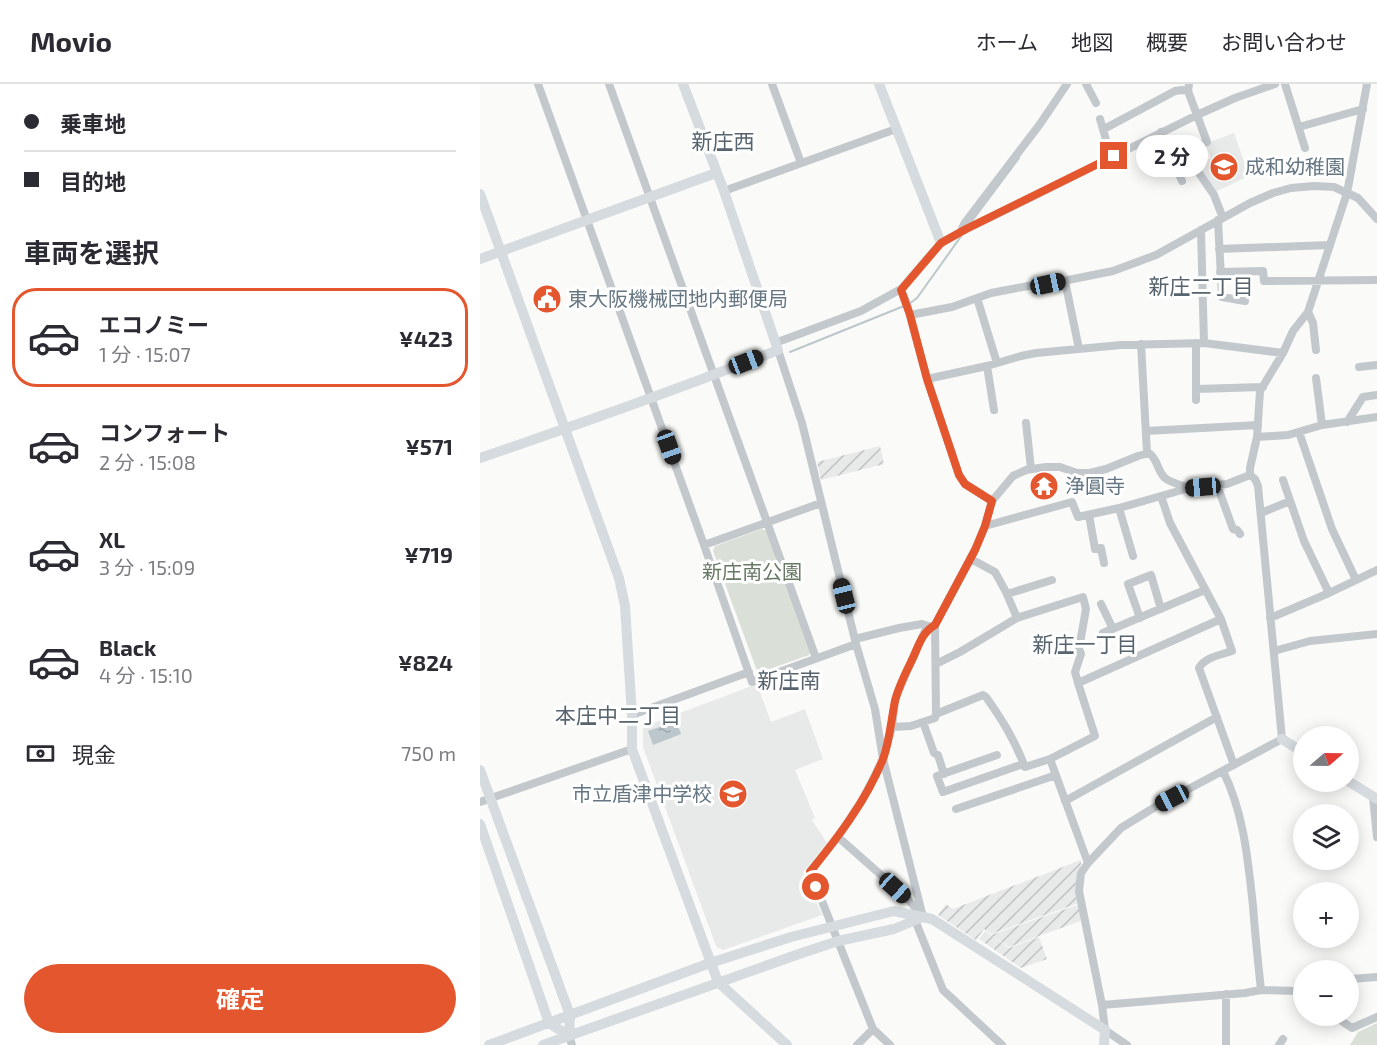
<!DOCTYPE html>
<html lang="ja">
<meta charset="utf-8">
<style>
:root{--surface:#fff;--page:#f7f7f7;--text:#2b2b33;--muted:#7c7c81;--line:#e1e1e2;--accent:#e4572e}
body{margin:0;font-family:"Exo 2","Noto Sans JP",sans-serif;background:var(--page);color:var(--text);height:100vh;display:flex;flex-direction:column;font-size:22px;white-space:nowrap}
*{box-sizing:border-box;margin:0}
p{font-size:20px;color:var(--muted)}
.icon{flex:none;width:33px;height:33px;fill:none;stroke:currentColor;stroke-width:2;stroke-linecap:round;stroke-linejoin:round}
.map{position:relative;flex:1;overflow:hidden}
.drawer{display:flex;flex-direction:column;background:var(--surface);width:480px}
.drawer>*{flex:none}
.top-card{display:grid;align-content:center;height:132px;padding:0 24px;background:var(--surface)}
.needle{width:39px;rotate:70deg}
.buttons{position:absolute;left:813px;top:642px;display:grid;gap:12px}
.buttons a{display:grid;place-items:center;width:66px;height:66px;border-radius:50%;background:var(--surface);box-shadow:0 3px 15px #0003;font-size:30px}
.end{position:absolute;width:27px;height:27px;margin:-14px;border:8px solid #e4572e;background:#fff;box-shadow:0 0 0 3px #fff}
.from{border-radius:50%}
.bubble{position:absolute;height:42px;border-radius:21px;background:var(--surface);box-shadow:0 3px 15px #0003;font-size:20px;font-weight:700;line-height:42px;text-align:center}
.car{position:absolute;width:18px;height:36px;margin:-18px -9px;border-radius:8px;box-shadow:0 0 4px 2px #0007;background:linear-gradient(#222 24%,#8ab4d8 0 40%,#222 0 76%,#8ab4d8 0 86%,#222 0)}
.top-card b{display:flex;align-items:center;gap:21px;height:57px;font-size:22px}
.top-card b+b{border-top:2px solid var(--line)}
.top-card i{width:15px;height:15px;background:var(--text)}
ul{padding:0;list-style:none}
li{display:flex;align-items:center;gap:18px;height:99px;margin:0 12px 9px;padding:0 12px;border:3px solid transparent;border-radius:24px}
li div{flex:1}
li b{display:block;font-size:22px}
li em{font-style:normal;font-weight:700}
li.current{border-color:var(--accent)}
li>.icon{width:54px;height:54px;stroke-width:1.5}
h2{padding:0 24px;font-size:27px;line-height:72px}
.pay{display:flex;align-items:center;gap:15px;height:66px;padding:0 24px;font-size:22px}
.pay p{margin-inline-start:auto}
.cta{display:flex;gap:12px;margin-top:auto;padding:12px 24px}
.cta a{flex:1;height:69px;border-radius:36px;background:var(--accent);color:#fff;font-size:24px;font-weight:700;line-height:69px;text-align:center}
header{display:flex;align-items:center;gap:36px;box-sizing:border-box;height:84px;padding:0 30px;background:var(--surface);border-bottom:2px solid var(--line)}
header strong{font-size:28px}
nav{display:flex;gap:33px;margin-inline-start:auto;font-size:21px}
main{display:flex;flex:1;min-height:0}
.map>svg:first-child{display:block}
.built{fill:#e8e9e9}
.industrial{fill:url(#industrial-furrows)}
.green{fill:#dadfd7}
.water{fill:url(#water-ripples)}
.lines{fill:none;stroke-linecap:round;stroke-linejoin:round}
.stream{stroke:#bbc7cb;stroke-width:2}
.street{stroke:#c3c8cc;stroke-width:8}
.secondary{stroke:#d6dbdf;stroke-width:10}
.route{stroke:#e4572e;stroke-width:8}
.labels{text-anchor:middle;stroke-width:6;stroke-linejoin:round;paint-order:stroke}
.poi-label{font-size:20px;fill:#657683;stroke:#fff;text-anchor:start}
.park-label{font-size:20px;fill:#687a64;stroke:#fff}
.neighbourhood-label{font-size:21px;fill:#57646e;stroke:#fff}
</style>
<header>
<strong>Movio</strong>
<nav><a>ホーム</a><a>地図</a><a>概要</a><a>お問い合わせ</a></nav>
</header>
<main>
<section class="drawer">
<div class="top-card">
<b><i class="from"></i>乗車地</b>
<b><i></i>目的地</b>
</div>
<h2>車両を選択</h2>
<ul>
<li class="current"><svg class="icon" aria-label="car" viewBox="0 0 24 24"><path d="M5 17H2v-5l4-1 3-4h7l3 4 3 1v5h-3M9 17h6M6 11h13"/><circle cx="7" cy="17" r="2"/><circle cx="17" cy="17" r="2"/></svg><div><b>エコノミー</b><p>1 分 · 15:07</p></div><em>¥423</em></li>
<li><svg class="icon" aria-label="car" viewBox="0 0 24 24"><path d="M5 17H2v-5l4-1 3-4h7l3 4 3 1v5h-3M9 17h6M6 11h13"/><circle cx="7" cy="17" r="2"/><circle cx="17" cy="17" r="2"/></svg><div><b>コンフォート</b><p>2 分 · 15:08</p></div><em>¥571</em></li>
<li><svg class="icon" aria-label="car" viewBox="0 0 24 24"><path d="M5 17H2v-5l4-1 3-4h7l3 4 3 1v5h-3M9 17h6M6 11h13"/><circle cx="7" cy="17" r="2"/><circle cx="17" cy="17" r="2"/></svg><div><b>XL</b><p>3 分 · 15:09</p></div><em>¥719</em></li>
<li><svg class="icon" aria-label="car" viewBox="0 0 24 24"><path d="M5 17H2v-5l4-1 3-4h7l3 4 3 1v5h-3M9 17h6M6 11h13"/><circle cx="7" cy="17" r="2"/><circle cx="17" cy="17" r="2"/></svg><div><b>Black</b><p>4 分 · 15:10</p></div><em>¥824</em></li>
</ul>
<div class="pay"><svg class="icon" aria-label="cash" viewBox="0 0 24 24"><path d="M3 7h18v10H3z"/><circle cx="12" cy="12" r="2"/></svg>現金<p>750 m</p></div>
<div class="cta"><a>確定</a></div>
</section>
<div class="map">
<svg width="897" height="961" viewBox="0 0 897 961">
<defs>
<pattern id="industrial-furrows" width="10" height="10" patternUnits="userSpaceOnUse" patternTransform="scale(1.5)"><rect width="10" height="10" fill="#e8e9e9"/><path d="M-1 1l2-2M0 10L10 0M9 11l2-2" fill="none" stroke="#c0c1c2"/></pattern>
<pattern id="water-ripples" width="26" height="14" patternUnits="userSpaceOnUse" patternTransform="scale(1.5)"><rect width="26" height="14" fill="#bbc7cb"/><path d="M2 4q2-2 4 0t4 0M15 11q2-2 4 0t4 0" fill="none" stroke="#9ca6aa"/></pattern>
</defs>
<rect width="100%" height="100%" fill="#fafaf8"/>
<path class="built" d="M754,49L769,92L735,108L722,89V78L731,74L725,60Z
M277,600L291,638L325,625L343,675L315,686L335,734L332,736L347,759L323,788L342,831L243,866L236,862L163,663V643Z"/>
<path class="industrial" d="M400,362L404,380L341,396L337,378Z
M601,776V780L597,796L599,819L511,850L504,845L496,856L458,831L466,820L473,825Z
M600,820L603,836L529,863L511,851Z
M505,847L529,864L559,853L567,875L541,884L499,855Z"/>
<path class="green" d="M282,445L288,447L331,566L329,571L281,588L277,587L233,467L235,462Z
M897,939V961H870L878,948Z"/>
<path class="water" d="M196,637L201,650L173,661L168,647Z"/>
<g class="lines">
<path class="stream" d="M489,141L539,74
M429,220L437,214L482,151
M310,268L424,222"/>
<path class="street" d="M58,0L224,461L272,598L376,560
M129,0L336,574
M292,0L321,79
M606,0L616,19
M709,0L708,7L727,58L713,63
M805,0L825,64
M620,35L631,73
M819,43L883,25
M624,45L695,7L702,6L708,7
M681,48L702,97
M719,89L734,111L743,134
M244,107L416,45
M738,136L742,213L765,217
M721,146L724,259
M481,147L484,140L560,40L587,0
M739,165L850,161
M740,188L783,187L784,197L897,196
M585,197L599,265
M421,205L427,220L447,295L479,391L485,400L512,417
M497,214L517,279
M828,228L833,239L836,266
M430,231L472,223L511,209L548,202L568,200L633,187L676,171L770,119L793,109L811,104L834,102L854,103L878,114L897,135
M295,259L381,227L421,205L461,159L481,148L717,31L755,14L795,0
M716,259V316
M661,260L667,369
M298,266L322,339L376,560L395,625L403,675L443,833
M507,282L514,326
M879,283L897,281
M836,294L842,341
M447,295L507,282L541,272L556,269L641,261L724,259L803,269
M716,305L783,303
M867,338L883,313L897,311
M546,339L551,385
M666,347L778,341
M819,348L852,445L876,496
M777,353L808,351L842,341L897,333
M803,396L824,457L849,509
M737,401L753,445L757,446L760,450
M681,412L690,439L741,535L752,567C741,571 725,573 719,584L754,681
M639,424L653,472
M781,429L810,417
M609,431L615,465L621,464L624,479
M505,442L592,418L598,433L639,424L709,404L747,400L770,391
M224,461L341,419
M491,475L515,488L526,508L537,534
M527,510L572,496
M621,520L633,545
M660,534L648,500L671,491L681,525
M790,534L849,509L897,486
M455,541L456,630
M623,549L725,506
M375,555L419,544L442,540L452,543
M794,567L830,557L897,550
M456,580L480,568L537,534L603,513L606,525L599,565L601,570L595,588L598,599
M152,631L269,588
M443,638L454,669L458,671L464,690
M412,643L431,642L455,634L456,630L503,611L506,613C523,637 534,655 545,683L570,675L615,652L598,599L741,535
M517,671L457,692L463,708L543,680
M570,675L608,779
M743,687C764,729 768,777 773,822C775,850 778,878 781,906
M893,713L897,753
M585,717L737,633
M0,718L152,665
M476,725L576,691
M358,753L426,813L442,832
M435,836L463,906L522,961
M868,902L870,895L897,893
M746,910V961
M622,921L765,909L781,906L819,907L824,909
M854,932L872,944L897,933
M89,952L92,961
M377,961L393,945
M410,961L393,945L330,787L358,753L383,715L403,675L412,643L415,616L427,587L445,547L455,541L495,466L505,442L512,417L533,392L546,386L566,383H580L597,389H610L626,385L658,372L669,369C678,375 677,387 685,394C691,399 702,401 709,404
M647,961L625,946L622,921L599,807L601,789L608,779L641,744L675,723L802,655L778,402L775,395L770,391V384L777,353L780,307L803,269L813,247L828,228L867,109L887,0
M799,961L803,955"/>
<path class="secondary" d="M399,0L461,159
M0,110L139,494L145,522L152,631V665L238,898L307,961
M0,175L236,89
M0,374C100,340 199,305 298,266L244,107L203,0
M802,655L824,669
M0,686L90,931L89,952
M868,697L897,715
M0,740L69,939L89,952
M9,961L230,879L311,853L414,827L452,835L625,946L624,961
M63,961L319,870L358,857L414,845L443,833"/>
</g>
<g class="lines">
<path class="route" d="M336,803L330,788C358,753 386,717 403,675C410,656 411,636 415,617C418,604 425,590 431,578C438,564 441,549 455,541L495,466L505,442L512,417L485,400L479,391L447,295L430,231L421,206L461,159L486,145L634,72"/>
</g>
<defs>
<g id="school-disc" transform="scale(1.5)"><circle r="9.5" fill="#e4572e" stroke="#fff"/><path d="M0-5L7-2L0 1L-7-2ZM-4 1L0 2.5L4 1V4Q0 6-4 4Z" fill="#fff"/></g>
<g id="civic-disc" transform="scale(1.5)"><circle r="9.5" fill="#e4572e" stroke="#fff"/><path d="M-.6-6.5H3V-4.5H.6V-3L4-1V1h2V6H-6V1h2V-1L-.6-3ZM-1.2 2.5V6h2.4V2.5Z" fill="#fff"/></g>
<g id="temple-disc" transform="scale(1.5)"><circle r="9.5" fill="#e4572e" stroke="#fff"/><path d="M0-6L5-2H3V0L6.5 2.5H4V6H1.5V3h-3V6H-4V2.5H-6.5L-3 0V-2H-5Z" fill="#fff"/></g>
</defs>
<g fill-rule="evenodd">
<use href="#school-disc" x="744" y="83"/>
<use href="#civic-disc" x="67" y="215"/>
<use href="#temple-disc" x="564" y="402"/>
<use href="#school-disc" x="253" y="710"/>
</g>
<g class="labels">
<g class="poi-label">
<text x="765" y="90">成和幼稚園</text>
<text x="88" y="222">東大阪機械団地内郵便局</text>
<text x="585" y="409">浄圓寺</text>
<text x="232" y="717" text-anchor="end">市立盾津中学校</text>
</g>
<g class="park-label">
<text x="272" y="495">新庄南公園</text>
</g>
<g class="neighbourhood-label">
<text x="243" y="65">新庄西</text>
<text x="721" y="210">新庄二丁目</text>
<text x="605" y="568">新庄一丁目</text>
<text x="309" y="604">新庄南</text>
<text x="138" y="639">本庄中二丁目</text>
</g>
</g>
</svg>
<div class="buttons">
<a><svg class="needle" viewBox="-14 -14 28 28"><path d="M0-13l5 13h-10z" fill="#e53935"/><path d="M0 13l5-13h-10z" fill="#7c7c81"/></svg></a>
<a><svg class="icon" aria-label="layers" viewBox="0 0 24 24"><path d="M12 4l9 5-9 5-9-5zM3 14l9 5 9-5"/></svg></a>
<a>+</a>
<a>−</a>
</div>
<i class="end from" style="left:336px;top:803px"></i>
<i class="end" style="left:634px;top:72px"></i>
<div class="bubble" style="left:656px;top:51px;width:72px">2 分</div>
<i class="car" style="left:568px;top:200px;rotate:78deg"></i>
<i class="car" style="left:266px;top:278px;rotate:69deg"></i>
<i class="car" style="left:189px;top:363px;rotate:160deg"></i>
<i class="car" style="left:723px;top:403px;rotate:265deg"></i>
<i class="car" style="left:364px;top:512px;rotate:346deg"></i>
<i class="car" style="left:692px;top:714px;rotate:242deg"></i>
<i class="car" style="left:415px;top:804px;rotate:132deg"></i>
</div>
</main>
